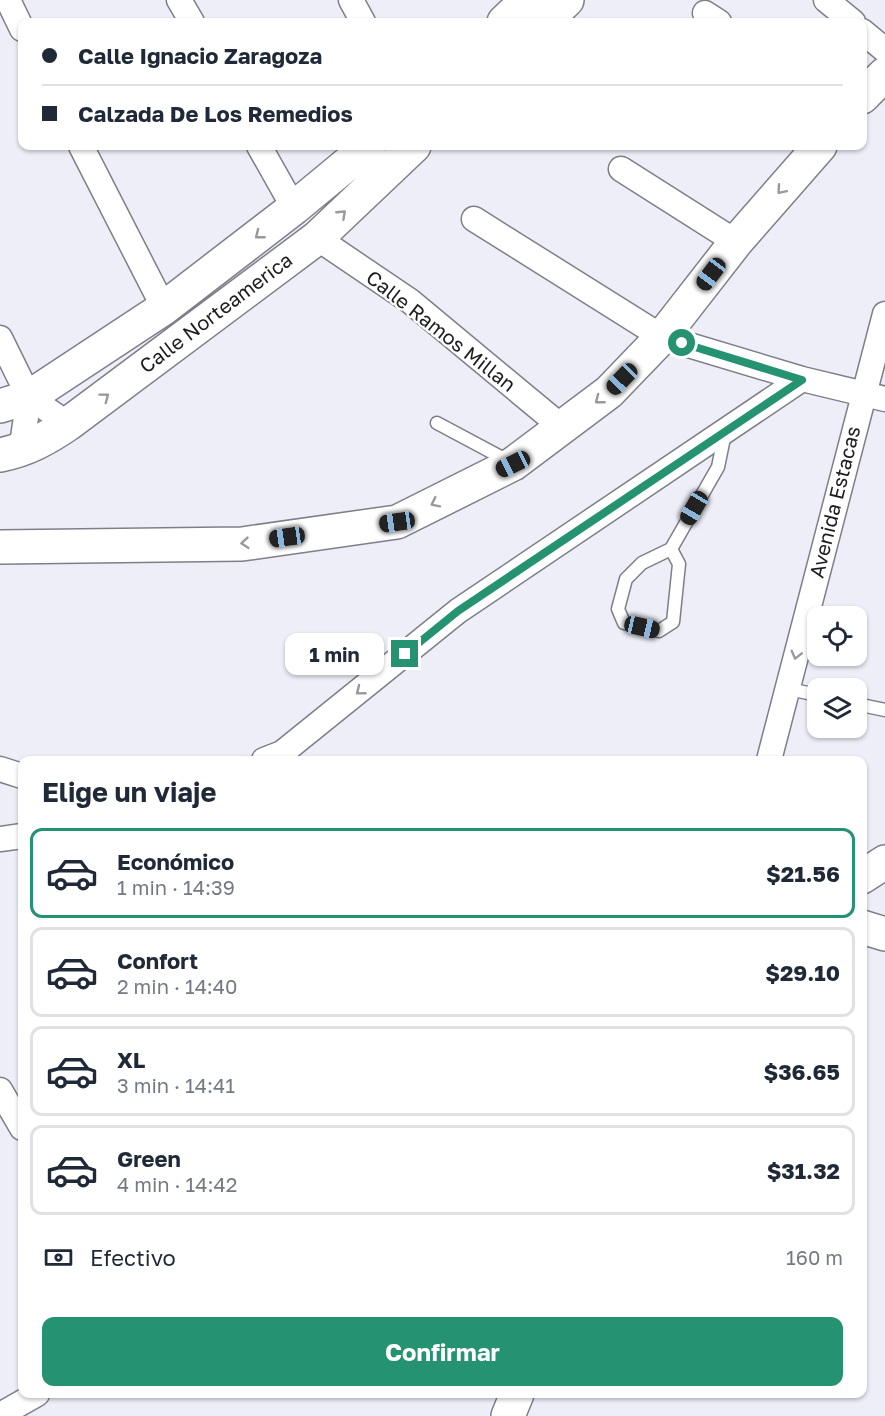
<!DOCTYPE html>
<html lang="es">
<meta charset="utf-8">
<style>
:root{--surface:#fff;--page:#f2f2f3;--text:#1f2937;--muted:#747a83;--line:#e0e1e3;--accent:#259272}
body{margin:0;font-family:"Golos Text",sans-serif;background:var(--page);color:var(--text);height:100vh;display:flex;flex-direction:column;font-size:22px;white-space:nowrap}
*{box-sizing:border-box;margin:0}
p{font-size:20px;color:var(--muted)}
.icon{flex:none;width:33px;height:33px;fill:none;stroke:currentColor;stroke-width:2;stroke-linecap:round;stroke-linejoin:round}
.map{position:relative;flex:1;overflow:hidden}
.side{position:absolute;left:18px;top:756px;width:849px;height:642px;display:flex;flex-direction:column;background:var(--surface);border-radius:12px;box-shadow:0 2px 4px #0004}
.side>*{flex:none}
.top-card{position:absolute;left:18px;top:18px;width:849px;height:132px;border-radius:12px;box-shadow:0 2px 4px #0004;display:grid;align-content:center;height:132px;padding:0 24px;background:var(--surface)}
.tools{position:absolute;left:807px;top:606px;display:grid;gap:12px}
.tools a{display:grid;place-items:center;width:60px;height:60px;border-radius:12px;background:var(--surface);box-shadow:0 2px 4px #0004;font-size:30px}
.end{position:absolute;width:27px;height:27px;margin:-14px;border:8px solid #259272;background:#fff;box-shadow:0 0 0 3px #fff}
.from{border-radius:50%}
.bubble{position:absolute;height:42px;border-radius:12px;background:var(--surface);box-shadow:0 2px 4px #0004;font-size:20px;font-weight:700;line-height:42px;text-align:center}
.car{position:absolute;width:18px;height:36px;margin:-18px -9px;border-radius:8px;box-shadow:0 0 4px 2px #0007;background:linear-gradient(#222 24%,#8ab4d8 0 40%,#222 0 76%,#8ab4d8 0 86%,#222 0)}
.top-card b{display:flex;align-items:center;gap:21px;height:57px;font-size:22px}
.top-card b+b{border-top:2px solid var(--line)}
.top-card i{width:15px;height:15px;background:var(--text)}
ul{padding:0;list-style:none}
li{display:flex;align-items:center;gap:18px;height:90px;margin:0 12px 9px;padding:0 12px;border:3px solid var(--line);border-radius:12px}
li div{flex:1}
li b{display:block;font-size:22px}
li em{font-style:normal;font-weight:700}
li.on{border-color:var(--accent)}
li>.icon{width:54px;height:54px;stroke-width:1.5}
h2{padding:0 24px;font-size:27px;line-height:72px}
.pay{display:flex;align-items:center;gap:15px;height:66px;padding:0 24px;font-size:22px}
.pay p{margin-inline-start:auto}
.primary-button{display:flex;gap:12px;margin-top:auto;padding:12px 24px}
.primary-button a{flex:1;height:69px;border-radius:12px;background:var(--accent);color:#fff;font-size:24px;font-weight:700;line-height:69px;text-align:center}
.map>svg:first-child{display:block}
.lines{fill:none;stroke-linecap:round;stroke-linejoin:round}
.lane-casing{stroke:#7e7f88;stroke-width:15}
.street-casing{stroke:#7e7f88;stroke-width:27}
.secondary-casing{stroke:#7e7f88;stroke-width:36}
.lane{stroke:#fff;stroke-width:12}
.street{stroke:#fff;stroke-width:24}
.secondary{stroke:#fff;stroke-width:33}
.oneway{stroke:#99999b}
.route{stroke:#259272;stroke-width:8}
.labels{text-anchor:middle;stroke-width:4.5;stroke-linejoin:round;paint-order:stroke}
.street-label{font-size:20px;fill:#1d1d21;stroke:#fff}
</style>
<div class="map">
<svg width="885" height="1416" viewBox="0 0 885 1416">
<rect width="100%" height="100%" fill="#edeef8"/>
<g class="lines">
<g class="lane-casing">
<path id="lane" d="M437,423L510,462
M671,549L679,564L673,622L659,631L624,623L618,609L626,579L642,563L671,549L718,467L725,433
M788,689L818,695
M856,704L885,710"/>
</g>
<g class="street-casing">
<path id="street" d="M8,0L22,29
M179,0L192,22
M351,0L363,22
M826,0L853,22
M705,13L719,22
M862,31L885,50
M81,146L164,308
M259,146L294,208
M621,169L736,242
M474,219L662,337L802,379L885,399
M317,238L410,301L563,428
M0,338L29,397L21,451
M29,397L68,424
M264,760L282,753L458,611L802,379
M769,760L885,314
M0,769L22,776
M0,839L22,836
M0,1090L22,1128
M0,1415L37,1394"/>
</g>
<g class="secondary-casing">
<path id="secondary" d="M504,22L527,0
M544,22L567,0
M862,97L885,74
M0,406L29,397L164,308L294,208L369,146
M0,455C26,450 46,439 68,424L317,238L414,146
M0,547L242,544L397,522L513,464L609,392L662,337L736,242L820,146
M862,877L885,862
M862,927L885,934
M508,1416L517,1394"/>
</g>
<use href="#lane" class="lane"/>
<use href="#street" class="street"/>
<use href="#secondary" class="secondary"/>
</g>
<defs><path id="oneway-chevron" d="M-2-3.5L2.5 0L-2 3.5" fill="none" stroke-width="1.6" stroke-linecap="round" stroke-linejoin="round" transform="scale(1.5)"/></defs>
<g class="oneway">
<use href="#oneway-chevron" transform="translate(781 190) rotate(131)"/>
<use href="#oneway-chevron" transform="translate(342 214) rotate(-43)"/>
<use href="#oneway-chevron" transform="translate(259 235) rotate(142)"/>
<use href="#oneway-chevron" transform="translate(105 397) rotate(-37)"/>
<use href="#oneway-chevron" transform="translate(599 400) rotate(142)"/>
<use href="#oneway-chevron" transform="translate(435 503) rotate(154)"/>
<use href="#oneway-chevron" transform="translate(245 543) rotate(175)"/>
<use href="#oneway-chevron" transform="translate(796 655) rotate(104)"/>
<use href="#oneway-chevron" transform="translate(360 691) rotate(141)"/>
</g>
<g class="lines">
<path class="route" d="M405,654L458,611L802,380L682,343"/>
</g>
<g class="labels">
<g class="street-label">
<text transform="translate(216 313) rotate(-37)" y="7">Calle Norteamerica</text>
<text transform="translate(441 331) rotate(38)" y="7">Calle Ramos Millan</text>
<text transform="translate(835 502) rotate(-76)" y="7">Avenida Estacas</text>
</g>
</g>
</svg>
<div class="tools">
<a><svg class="icon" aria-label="locate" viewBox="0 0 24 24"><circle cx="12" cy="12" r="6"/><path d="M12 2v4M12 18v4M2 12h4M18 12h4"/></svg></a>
<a><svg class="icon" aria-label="layers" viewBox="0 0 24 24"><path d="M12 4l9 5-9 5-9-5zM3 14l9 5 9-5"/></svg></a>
</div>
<i class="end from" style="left:682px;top:343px"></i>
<i class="end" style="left:405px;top:654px"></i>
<div class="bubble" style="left:285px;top:633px;width:99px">1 min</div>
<i class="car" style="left:711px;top:274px;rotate:217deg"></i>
<i class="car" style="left:622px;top:379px;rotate:224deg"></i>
<i class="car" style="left:513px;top:464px;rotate:244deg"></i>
<i class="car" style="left:694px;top:508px;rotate:210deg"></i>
<i class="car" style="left:397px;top:522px;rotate:262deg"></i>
<i class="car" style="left:287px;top:537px;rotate:262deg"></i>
<i class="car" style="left:642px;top:627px;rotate:103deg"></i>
<div class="top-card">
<b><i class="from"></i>Calle Ignacio Zaragoza</b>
<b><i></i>Calzada De Los Remedios</b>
</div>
<section class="side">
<h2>Elige un viaje</h2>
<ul>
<li class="on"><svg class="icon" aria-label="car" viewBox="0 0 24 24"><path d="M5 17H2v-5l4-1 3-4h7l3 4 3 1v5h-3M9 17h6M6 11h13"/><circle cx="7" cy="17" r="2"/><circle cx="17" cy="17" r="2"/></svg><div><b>Económico</b><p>1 min · 14:39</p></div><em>$21.56</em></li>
<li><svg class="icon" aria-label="car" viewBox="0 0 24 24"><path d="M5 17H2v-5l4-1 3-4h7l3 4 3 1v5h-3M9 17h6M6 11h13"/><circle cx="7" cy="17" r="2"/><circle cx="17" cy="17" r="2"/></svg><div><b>Confort</b><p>2 min · 14:40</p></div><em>$29.10</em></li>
<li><svg class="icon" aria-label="car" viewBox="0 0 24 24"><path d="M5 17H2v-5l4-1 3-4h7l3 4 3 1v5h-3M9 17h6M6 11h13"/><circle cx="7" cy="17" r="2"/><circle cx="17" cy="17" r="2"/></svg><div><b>XL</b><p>3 min · 14:41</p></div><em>$36.65</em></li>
<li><svg class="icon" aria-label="car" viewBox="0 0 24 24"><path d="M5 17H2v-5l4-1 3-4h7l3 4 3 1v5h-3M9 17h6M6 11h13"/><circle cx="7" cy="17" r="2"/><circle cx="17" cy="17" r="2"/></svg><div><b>Green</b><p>4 min · 14:42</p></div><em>$31.32</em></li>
</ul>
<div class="pay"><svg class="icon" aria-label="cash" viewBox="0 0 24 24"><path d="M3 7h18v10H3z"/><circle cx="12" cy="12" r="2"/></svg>Efectivo<p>160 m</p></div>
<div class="primary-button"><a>Confirmar</a></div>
</section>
</div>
